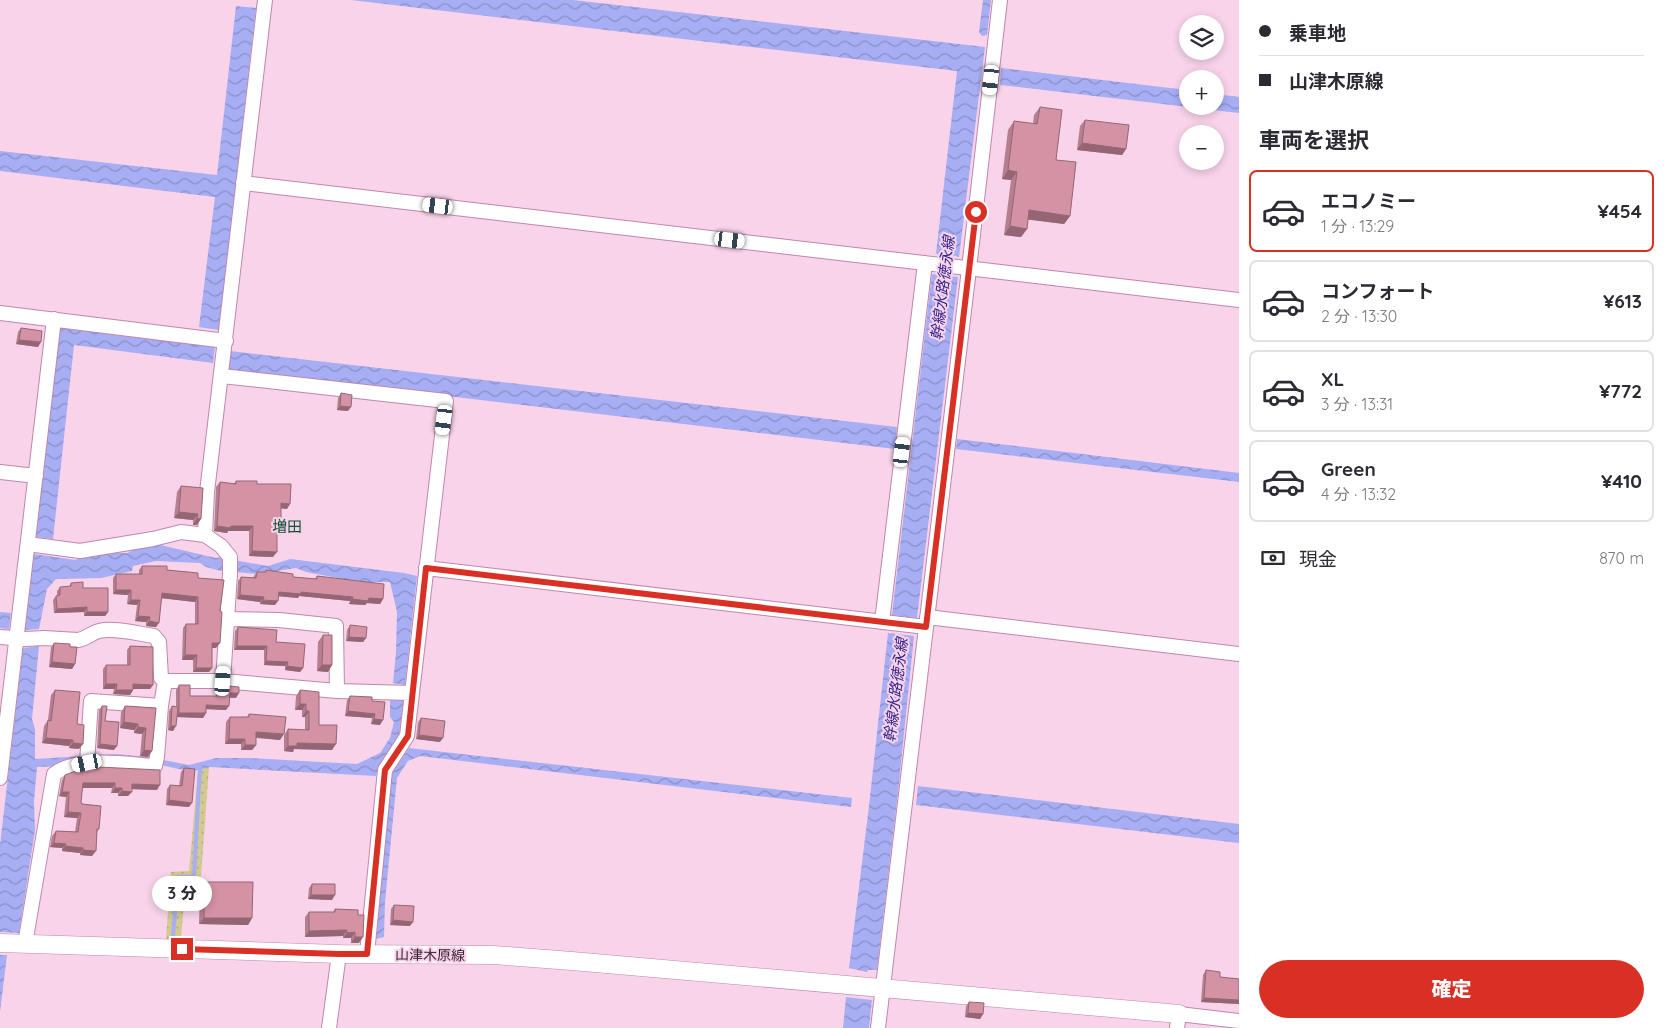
<!DOCTYPE html>
<html lang="ja">
<meta charset="utf-8">
<style>
:root{--surface:#fff;--page:#f2f2f3;--text:#2b2b33;--muted:#7c7c81;--line:#e1e1e2;--accent:#d93025}
body{margin:0;font-family:Quicksand,"Noto Sans JP",sans-serif;background:var(--page);color:var(--text);height:100vh;display:flex;flex-direction:column;font-size:19px;white-space:nowrap}
*{box-sizing:border-box;margin:0}
p{font-size:16px;color:var(--muted)}
.icon{flex:none;width:28px;height:28px;fill:none;stroke:currentColor;stroke-width:2;stroke-linecap:round;stroke-linejoin:round}
.map{position:relative;flex:1;overflow:hidden}
.details{display:flex;flex-direction:column;background:var(--surface);width:425px}
.details>*{flex:none}
.guide{display:grid;align-content:center;height:110px;padding:0 20px;background:var(--surface)}
.buttons{position:absolute;left:1179px;top:15px;display:grid;gap:10px}
.buttons a{display:grid;place-items:center;width:45px;height:45px;border-radius:50%;background:var(--surface);box-shadow:0 2px 8px #0003;font-size:25px}
.end{position:absolute;width:22px;height:22px;margin:-11px;border:6px solid #d93025;background:#fff;box-shadow:0 0 0 2px #fff}
.from{border-radius:50%}
.bubble{position:absolute;height:35px;border-radius:18px;background:var(--surface);box-shadow:0 2px 8px #0003;font-size:16px;font-weight:800;line-height:35px;text-align:center}
.car{position:absolute;width:15px;height:30px;margin:-15px -8px;border-radius:6px;box-shadow:0 0 4px 1px #0007;background:linear-gradient(#fff 24%,#345 0 40%,#fff 0 76%,#345 0 86%,#fff 0)}
.guide b{display:flex;align-items:center;gap:18px;height:48px;font-size:19px}
.guide b+b{border-top:1px solid var(--line)}
.guide i{width:12px;height:12px;background:var(--text)}
ul{padding:0;list-style:none}
li{display:flex;align-items:center;gap:15px;height:82px;margin:0 10px 8px;padding:0 10px;border:2px solid var(--line);border-radius:8px}
li div{flex:1}
li b{display:block;font-size:19px}
li em{font-style:normal;font-weight:800}
li.on{border-color:var(--accent)}
li>.icon{width:45px;height:45px;stroke-width:1.5}
h2{padding:0 20px;font-size:22px;line-height:60px}
.pay{display:flex;align-items:center;gap:12px;height:55px;padding:0 20px;font-size:19px}
.pay p{margin-inline-start:auto}
.action{display:flex;gap:10px;margin-top:auto;padding:10px 20px}
.action a{flex:1;height:58px;border-radius:30px;background:var(--accent);color:#fff;font-size:20px;font-weight:800;line-height:58px;text-align:center}
main{display:flex;flex:1;min-height:0}
.map>svg:first-child{display:block}
.grass{fill:url(#grass-dots)}
.water{fill:url(#water-waves)}
.lines{fill:none;stroke-linecap:round;stroke-linejoin:round}
.stream{stroke:#a8aef4;stroke-width:4}
.minor-casing{stroke:#bf87ac;stroke-width:16}
.tertiary-casing{stroke:#bf87ac;stroke-width:19}
.minor{stroke:#fff;stroke-width:14}
.tertiary{stroke:#fff;stroke-width:18}
.wall{fill:#b67e8e}
.shaded-wall{fill:#946674}
.building{fill:#d492a5;stroke:#946674}
.route{stroke:#d93025;stroke-width:6}
.labels{text-anchor:middle;stroke-width:4;stroke-linejoin:round;paint-order:stroke}
.street-label{font-size:14px;fill:#351f2d;stroke:#f8d3ea}
.water-label{font-size:15px;font-style:italic;fill:#322588;stroke:#f8d3ea}
.neighbourhood-label{font-size:15px;fill:#0f5136;stroke:#f8d3ea}
</style>
<main>
<div class="map">
<svg width="1239" height="1028" viewBox="0 0 1239 1028">
<defs>
<pattern id="grass-dots" width="8" height="8" patternUnits="userSpaceOnUse" patternTransform="scale(1.25)"><rect width="8" height="8" fill="#d3ca90"/><path d="M2 2h.1M6 6h.1" fill="none" stroke="#b6ad7c" stroke-width="1.8" stroke-linecap="round"/></pattern>
<pattern id="water-waves" width="16" height="10" patternUnits="userSpaceOnUse" patternTransform="scale(1.25)"><rect width="16" height="10" fill="#a8aef4"/><path d="M0 5q4-4 8 0t8 0" fill="none" stroke="#8a8dc6"/></pattern>
</defs>
<rect width="100%" height="100%" fill="#f8d3ea"/>
<path class="grass" d="M209,767L201,876L199,883H191L185,888L181,939H166L171,872L189,871L198,771Z"/>
<path class="water" d="M351,0H573L985,47L959,257L951,255L949,259L943,258L944,255L936,254L957,71Z
M983,0H991L987,35L982,36L979,32Z
M236,6L256,8L219,330L199,327L215,197L0,171V151L217,175Z
M1001,68L1187,90L1188,106H1215V94L1239,97V113L1000,85Z
M941,270L949,271L948,276L958,277L917,618L892,615L932,274L940,275Z
M58,325L215,346L213,363L74,345L53,539L35,537Z
M230,351L897,427L895,449L228,370Z
M957,439L1239,473V482L956,449Z
M156,544L216,558L222,557L226,564L225,572L206,567L200,563L156,561L133,566L132,571L101,578L56,579L47,589L39,629L25,630L34,554L75,560L84,557L106,553H127L140,547Z
M290,559L404,573L417,576L405,685L393,683L396,652L397,612L390,582H359L306,572L296,568L257,574L235,572L233,560L268,566Z
M0,612L11,613L9,629L0,628Z
M888,633L914,636L898,792L877,970H868L867,972L849,968L869,806Z
M39,646L32,719L35,729V759L115,754L148,757L189,765L216,758H248L357,764L380,753L390,738L394,722L390,717V698H400L404,700L399,735L378,767L376,776L210,767C182,777 167,762 142,762C107,762 72,766 37,767L34,801L35,830L19,933L0,932V845L23,648Z
M409,748L852,798L851,807L420,756L408,761L397,778L385,902L384,937L376,939L378,900L390,776Z
M918,786L1239,824V843L916,805Z
M0,955H7L0,1012Z
M846,997L872,1000L869,1028H843Z"/>
<g class="lines">
<path class="stream" d="M173,936L178,877H191L194,875L200,767"/>
<g class="minor-casing">
<path id="minor" d="M243,183L1239,300
M0,313L226,341
M222,376L446,401L407,736L385,770L367,954
M0,472L36,476
M205,535L207,492L265,0
M28,544L80,551L153,539L181,532L205,535L221,546L230,557V574L223,681H165
M426,568L926,627
M927,617L1239,654
M228,619L279,620L336,626L337,691
M882,622L925,263
M0,637L25,639L44,638L78,640C86,639 91,633 99,631C114,627 139,634 154,636L159,642L161,678L165,681L161,706L157,757L155,766C127,764 77,756 54,774L25,944
M223,681L337,691L412,693
M87,763L91,701L161,706
M0,778L54,319
M329,1028L339,954
M878,1028L969,269L1000,0
M1177,1028L1179,1014L1239,1021"/>
</g>
<g class="tertiary-casing">
<path id="tertiary" d="M0,943L339,954L493,955L572,961L1179,1014"/>
</g>
<use href="#minor" class="minor"/>
<use href="#tertiary" class="tertiary"/>
</g>
<path class="wall" d="M1040,107L1056,160L1070,216L1064,224L1028,219L1027,229L1021,237L1004,235L1011,180L1002,179L1008,130L1014,121L1033,124L1034,115Z
M1085,120L1126,149L1122,155L1077,150L1080,126Z
M21,328L38,347L16,344L18,332Z
M341,393L348,411L337,410L338,398Z
M236,481L257,484L287,509L281,508L277,528L273,557L249,556V531H228L227,533L214,531L216,487L220,482L234,484Z
M181,486L203,488L197,525H193V520L174,518L177,492Z
M142,566L167,570L198,578L220,611L216,648H212V668L209,672H193V660H182L183,628L186,624H195V602L162,598L156,627L146,626V622L135,621L137,605L127,604L128,595L113,594V578L116,574H139V570Z
M266,570L293,577L315,579L317,576L383,599L380,604L367,603L365,605L349,604L350,601L299,596L298,598L278,596L275,605L260,604V602L237,599L238,581L241,577L253,578L254,576L257,572H265Z
M71,583L83,588L108,612L105,616H84V612L54,613L53,600L56,596H57V591L60,587H69Z
M350,625L366,638L363,642L346,641L347,630Z
M238,627L276,642L303,668L300,672L285,670V666L264,665V650H234L235,631Z
M323,635L332,665L328,672L317,671L318,642Z
M54,643L75,664L72,669L49,667L51,647Z
M130,646L153,685L150,689H133V690L130,695L113,694L114,689H103V669L106,665H127V650Z
M179,685L190,696H216V690L219,685L236,698H229L226,710L206,709V713L203,718L177,717L173,731L168,730L169,711L172,706L176,707V690Z
M55,690L77,724L79,749L69,748V746L42,743L44,726L48,720L51,695Z
M300,690L319,725L332,750L294,749L293,752L284,751V735L288,729L305,730V717H302V710H295L296,696Z
M350,696L372,701L380,725L371,724L372,718L345,716L347,700Z
M102,706L105,721L114,750L97,748L99,710Z
M125,706L156,708L148,757L140,756L142,734L134,733V730L120,728L121,712Z
M249,714L280,740L256,738V745L252,750H241V744H225L226,722L230,717H247Z
M421,718L440,742L416,739L418,722Z
M98,767L157,790L132,789L128,796H118V793H111L112,788H82L81,802L99,829L97,832L92,856L80,855V853L62,851V848L50,847L52,836L56,831L75,832L77,818L64,817L66,797L59,796L62,780L65,775L96,769Z
M184,768L189,807L166,805L167,789L170,785L179,786L181,772Z
M204,882L252,918L248,925L199,924L200,888Z
M312,884L332,900L308,899L309,888Z
M394,905L410,926L390,925L391,909Z
M335,909L358,910L359,943H351V938H343V936L305,937V917L309,912H333Z
M1206,970L1220,977L1239,979V1004L1201,1002L1203,975Z
M969,1002L983,1014L980,1019L965,1017L966,1006Z"/>
<path class="shaded-wall" d="M1082,143L1126,149L1122,155L1077,150Z
M1008,170L1017,172L1011,180L1002,179Z
M1029,210L1070,216L1064,224L1023,219Z
M1010,226L1027,229L1021,237L1004,235Z
M19,340L41,342L38,347L16,344Z
M340,406L351,407L348,411L337,410Z
M281,503L290,504L287,509L278,508Z
M179,512L198,514L193,520L174,518Z
M197,518L201,519L197,525H193Z
M217,526H253L249,531H228L227,533L214,531Z
M252,551L277,552L273,557L249,556Z
M116,590H131L128,595L113,594Z
M279,592H301L353,597L350,601L299,596L298,598L276,596Z
M162,593L198,597L195,602L159,598Z
M240,595L264,597L260,602L237,599Z
M369,598L383,599L380,604L367,603L365,605L349,604L352,599Z
M131,600H140L137,605L127,604Z
M263,600L278,601L275,605L260,604Z
M87,607L84,612L54,613L57,609Z
M87,612H108L105,616H84Z
M138,616L150,617L146,622L135,621Z
M149,621L159,623L156,627L146,626Z
M349,637L366,638L363,642L346,641Z
M212,643H220L216,648H209Z
M237,646H267L264,650H234Z
M185,655H197L193,660H182Z
M266,661L288,662L285,666L264,665Z
M52,662L75,664L72,669L49,667Z
M322,665H332L328,672L317,671Z
M287,666L303,668L300,672L285,670Z
M196,668H212L209,672H193Z
M106,684H117L114,689H103Z
M133,684L153,685L150,689H130Z
M116,690H133L130,695L113,694Z
M230,693H239L236,698L226,697Z
M300,704H306L302,710H295Z
M206,705L229,706L226,710L203,709Z
M306,711H309L305,717H302Z
M348,711L375,714L372,718L345,716Z
M179,713H206L203,718L176,717Z
M374,719L383,720L380,725L371,724Z
M124,722L138,724L134,730L120,728Z
M171,726H176L173,731L168,730Z
M138,727L146,728L142,734L134,733Z
M256,732L284,734L280,740L252,737Z
M419,735L443,738L440,742L416,739Z
M46,738L73,740L69,746L42,743Z
M229,739H245L241,744H225Z
M73,743L83,744L79,749L69,748Z
M297,743L336,744L332,750L294,749L293,752L284,751L288,746Z
M100,744L117,746L114,750L97,748Z
M245,745H256L252,750H241Z
M144,750L152,751L148,757L140,756Z
M83,783H115L112,788H79Z
M132,784L160,785L157,790L129,789Z
M115,788H122L118,793H111Z
M122,791L132,792L128,796H118Z
M62,792H69L66,797L59,796Z
M169,800L192,803L189,807L166,805Z
M68,812L81,813L77,818L64,817Z
M54,843L66,844L62,848L50,847Z
M65,846L83,848L80,853L62,851Z
M83,850L96,851L92,856L80,855Z
M311,895H335L332,900L308,899Z
M204,918H252L248,925L199,924Z
M393,920L413,922L410,926L390,925Z
M347,930L343,936L305,937L309,931Z
M355,932L351,938H343L347,933Z
M355,937H363L359,943H351Z
M1204,998L1239,1000V1004L1201,1002Z
M968,1013L983,1014L980,1019L965,1017Z"/>
<path class="building" d="M1040,107L1062,110L1056,160L1076,162L1070,216L1029,210L1027,229L1010,226L1017,172L1008,170L1014,121L1037,124Z
M1085,120L1129,125L1126,149L1082,143Z
M21,328L42,331L41,342L19,340Z
M341,393L352,395L351,407L340,406Z
M236,481H257V484H291L290,504L281,503V524L277,523V552L252,551L253,526H231L230,528L217,526L220,482L236,484Z
M181,486L203,488L201,519L197,518L198,514L179,512Z
M142,566H167V570L198,573V578L224,580L220,611L222,612L220,643H212V668H196L197,655H185L186,624H198V597L162,593L159,623L149,621L150,617L138,616L140,600H131V590H116V574H142Z
M266,570L293,574V577L317,579V576L384,584L383,599L369,598L368,601L352,599L353,597L301,592V594L279,592L278,601L263,600L264,597L240,595L241,577L256,578L257,572H266Z
M83,582V588H108V612H87V607L57,609L56,596L60,595V587L71,586V583Z
M350,625L367,627L366,638L349,637Z
M238,627L277,630L276,642L305,644L303,668L287,666L288,662L266,661L267,646H237Z
M323,635H332V665H322Z
M54,643L70,644V647H77L75,664L52,662Z
M130,646L153,647V685L133,684V690H116L117,684H106V665H130Z
M179,685H190V696H219V685L239,687V693H230L229,706L206,705V713H179Z
M55,690L80,692L77,724L84,725L83,744L73,743V740L46,738L48,720L51,721Z
M300,690L319,692V725H337L336,744L297,743V746H288V729L309,730V711H306V704H300Z
M350,696L372,697V701L385,702L383,720L374,719L375,714L348,711Z
M102,706H107L105,721L119,722L117,746L100,744Z
M125,706L156,708L152,751L144,750L146,728L138,727V724L124,722Z
M172,706L178,707L176,726H171Z
M249,714L286,717L284,734L256,732V745H245V739H229L230,717H249Z
M421,718L445,721L443,738L419,735Z
M98,767L160,770V785L132,784V792L122,791V788H115V783H83L81,802L82,804L101,806L99,829H97L96,851L83,850V848L65,846L66,844L54,843L56,831L78,832L81,813L68,812L69,792H62L65,775L81,769H98Z
M184,768L195,769L192,803L169,800L170,785L182,786Z
M204,882H253L252,918H204Z
M312,884H335V895H311Z
M394,905L414,906L413,922L393,920Z
M335,909L358,910V915H364L363,937H355V932L347,933V930L309,931V912H335Z
M1206,970L1220,972V977L1239,979V1000L1204,998Z
M969,1002L984,1003L983,1014L968,1013Z"/>
<g class="lines">
<path class="route" d="M182,949L339,954H367L385,770L408,736L426,568L926,627L976,212"/>
</g>
<g class="labels">
<g class="street-label">
<text transform="translate(430 955) rotate(1)" y="5">山津木原線</text>
</g>
<g class="water-label">
<text transform="translate(943 288) rotate(-83)" y="5">幹線水路徳永線</text>
<text transform="translate(896 690) rotate(-83)" y="5">幹線水路徳永線</text>
</g>
<g class="neighbourhood-label">
<text x="287" y="532">増田</text>
</g>
</g>
</svg>
<div class="buttons">
<a><svg class="icon" aria-label="layers" viewBox="0 0 24 24"><path d="M12 4l9 5-9 5-9-5zM3 14l9 5 9-5"/></svg></a>
<a>+</a>
<a>−</a>
</div>
<i class="end from" style="left:976px;top:212px"></i>
<i class="end" style="left:182px;top:949px"></i>
<div class="bubble" style="left:152px;top:876px;width:60px">3 分</div>
<i class="car" style="left:991px;top:80px;rotate:186deg"></i>
<i class="car" style="left:438px;top:206px;rotate:277deg"></i>
<i class="car" style="left:730px;top:240px;rotate:97deg"></i>
<i class="car" style="left:444px;top:420px;rotate:187deg"></i>
<i class="car" style="left:902px;top:452px;rotate:7deg"></i>
<i class="car" style="left:223px;top:681px;rotate:4deg"></i>
<i class="car" style="left:87px;top:763px;rotate:258deg"></i>
</div>
<section class="details">
<div class="guide">
<b><i class="from"></i>乗車地</b>
<b><i></i>山津木原線</b>
</div>
<h2>車両を選択</h2>
<ul>
<li class="on"><svg class="icon" aria-label="car" viewBox="0 0 24 24"><path d="M5 17H2v-5l4-1 3-4h7l3 4 3 1v5h-3M9 17h6M6 11h13"/><circle cx="7" cy="17" r="2"/><circle cx="17" cy="17" r="2"/></svg><div><b>エコノミー</b><p>1 分 · 13:29</p></div><em>¥454</em></li>
<li><svg class="icon" aria-label="car" viewBox="0 0 24 24"><path d="M5 17H2v-5l4-1 3-4h7l3 4 3 1v5h-3M9 17h6M6 11h13"/><circle cx="7" cy="17" r="2"/><circle cx="17" cy="17" r="2"/></svg><div><b>コンフォート</b><p>2 分 · 13:30</p></div><em>¥613</em></li>
<li><svg class="icon" aria-label="car" viewBox="0 0 24 24"><path d="M5 17H2v-5l4-1 3-4h7l3 4 3 1v5h-3M9 17h6M6 11h13"/><circle cx="7" cy="17" r="2"/><circle cx="17" cy="17" r="2"/></svg><div><b>XL</b><p>3 分 · 13:31</p></div><em>¥772</em></li>
<li><svg class="icon" aria-label="car" viewBox="0 0 24 24"><path d="M5 17H2v-5l4-1 3-4h7l3 4 3 1v5h-3M9 17h6M6 11h13"/><circle cx="7" cy="17" r="2"/><circle cx="17" cy="17" r="2"/></svg><div><b>Green</b><p>4 分 · 13:32</p></div><em>¥410</em></li>
</ul>
<div class="pay"><svg class="icon" aria-label="cash" viewBox="0 0 24 24"><path d="M3 7h18v10H3z"/><circle cx="12" cy="12" r="2"/></svg>現金<p>870 m</p></div>
<div class="action"><a>確定</a></div>
</section>
</main>
